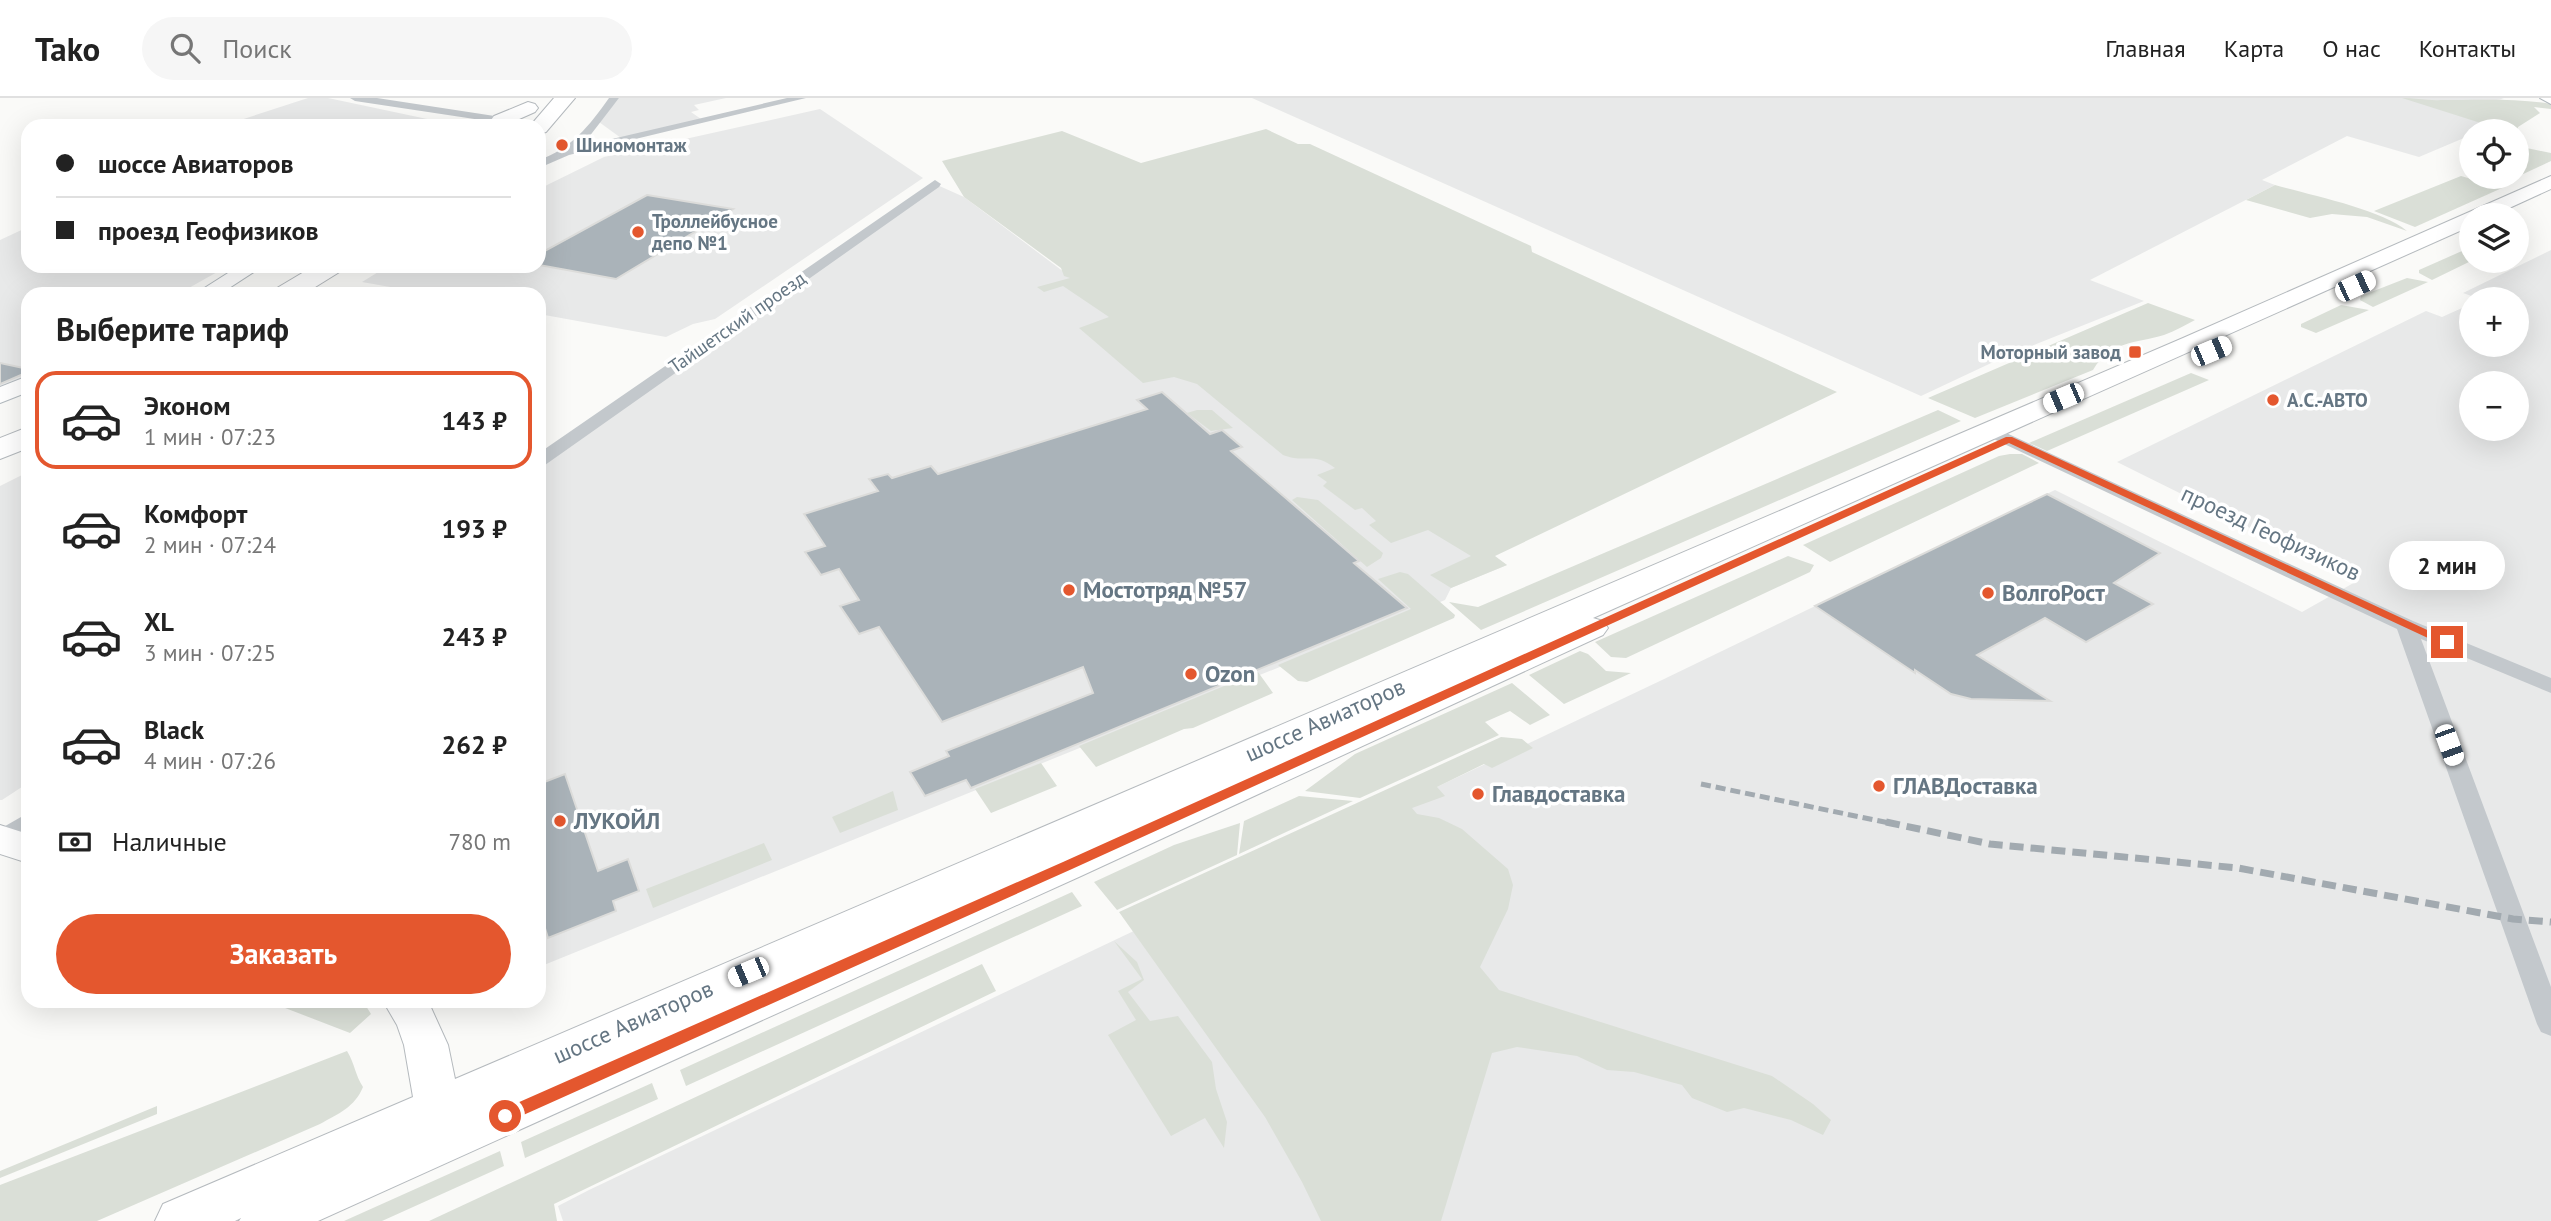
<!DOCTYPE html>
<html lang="ru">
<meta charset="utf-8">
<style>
:root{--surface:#fff;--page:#f6f6f6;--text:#222;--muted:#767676;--line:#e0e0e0;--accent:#e4572e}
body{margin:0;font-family:"PT Sans",sans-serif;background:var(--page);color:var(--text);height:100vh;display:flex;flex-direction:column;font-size:26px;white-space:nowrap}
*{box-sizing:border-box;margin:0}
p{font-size:23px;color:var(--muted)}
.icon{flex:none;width:38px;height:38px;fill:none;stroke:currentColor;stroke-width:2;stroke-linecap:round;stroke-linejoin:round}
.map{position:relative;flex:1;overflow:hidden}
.drawer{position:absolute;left:21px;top:189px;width:525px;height:721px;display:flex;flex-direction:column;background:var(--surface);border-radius:21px;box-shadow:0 7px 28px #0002}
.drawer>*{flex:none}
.banner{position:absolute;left:21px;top:21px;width:525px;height:154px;border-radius:21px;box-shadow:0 7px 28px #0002;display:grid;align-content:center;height:154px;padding:0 35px;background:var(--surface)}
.controls{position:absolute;left:2459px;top:21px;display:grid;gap:14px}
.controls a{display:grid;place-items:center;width:70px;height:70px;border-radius:50%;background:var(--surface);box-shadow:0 7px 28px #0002;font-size:35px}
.end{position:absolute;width:32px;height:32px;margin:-16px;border:9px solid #e4572e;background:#fff;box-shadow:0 0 0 4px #fff}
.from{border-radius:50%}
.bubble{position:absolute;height:49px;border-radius:24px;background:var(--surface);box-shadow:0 7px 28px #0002;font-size:23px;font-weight:700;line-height:49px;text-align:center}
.car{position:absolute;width:21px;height:42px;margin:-21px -10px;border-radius:9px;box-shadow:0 0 5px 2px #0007;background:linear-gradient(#fff 24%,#345 0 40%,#fff 0 76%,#345 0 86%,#fff 0)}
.banner b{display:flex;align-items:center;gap:24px;height:66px;font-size:26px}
.banner b+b{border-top:2px solid var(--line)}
.banner i{width:18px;height:18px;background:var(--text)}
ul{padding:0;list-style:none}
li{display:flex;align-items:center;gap:21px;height:98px;margin:0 14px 10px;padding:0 21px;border:4px solid transparent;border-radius:21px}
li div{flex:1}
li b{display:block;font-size:26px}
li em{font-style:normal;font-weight:700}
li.on{border-color:var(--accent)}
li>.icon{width:63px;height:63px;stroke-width:1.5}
h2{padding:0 35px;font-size:32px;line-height:84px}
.pay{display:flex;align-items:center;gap:18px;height:77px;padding:0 35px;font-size:26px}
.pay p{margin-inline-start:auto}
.primary-button{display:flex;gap:14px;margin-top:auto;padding:14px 35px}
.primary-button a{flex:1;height:80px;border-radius:42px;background:var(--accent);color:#fff;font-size:28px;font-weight:700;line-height:80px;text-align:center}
header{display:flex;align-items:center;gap:42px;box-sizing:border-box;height:98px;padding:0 35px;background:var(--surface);border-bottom:2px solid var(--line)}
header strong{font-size:33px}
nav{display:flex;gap:38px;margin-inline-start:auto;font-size:24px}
.search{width:490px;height:63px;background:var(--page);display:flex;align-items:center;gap:18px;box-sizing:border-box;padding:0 24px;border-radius:38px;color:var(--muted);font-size:26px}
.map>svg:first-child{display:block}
.built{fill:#e8e9e9;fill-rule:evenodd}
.green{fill:#dadfd7}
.building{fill:#aab3b9;stroke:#dcdcda;stroke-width:2}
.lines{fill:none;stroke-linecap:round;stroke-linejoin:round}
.secondary-casing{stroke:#b3babf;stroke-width:2}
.primary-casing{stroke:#b5babe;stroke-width:2}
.highway-casing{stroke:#b4b9bd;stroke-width:2}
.street{fill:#c3c8cc;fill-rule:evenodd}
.secondary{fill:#fff;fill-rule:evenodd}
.primary{fill:#fff;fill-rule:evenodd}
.highway{fill:#fff;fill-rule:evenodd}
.rail-far1{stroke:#a2aab0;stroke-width:5;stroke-dasharray:10 5;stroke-linecap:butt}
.rail{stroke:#a2aab0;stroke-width:7;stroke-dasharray:14 7;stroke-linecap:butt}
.route{fill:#e4572e}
.poi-dot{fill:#e4572e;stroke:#fff;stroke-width:2.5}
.labels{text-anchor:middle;stroke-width:7;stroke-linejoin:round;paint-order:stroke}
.far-poi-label{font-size:19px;font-weight:bold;fill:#657683;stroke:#fff;text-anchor:start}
.far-street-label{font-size:19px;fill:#657683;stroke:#fff}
.street-label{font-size:23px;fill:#657683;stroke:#fff}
.poi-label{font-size:23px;font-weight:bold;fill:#657683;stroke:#fff;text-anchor:start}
</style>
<header>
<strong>Tako</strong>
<div class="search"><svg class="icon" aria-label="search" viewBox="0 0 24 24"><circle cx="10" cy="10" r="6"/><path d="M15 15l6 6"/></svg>Поиск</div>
<nav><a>Главная</a><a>Карта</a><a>О нас</a><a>Контакты</a></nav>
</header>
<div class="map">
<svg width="2551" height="1123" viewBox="0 0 2551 1123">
<rect width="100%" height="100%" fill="#fafaf8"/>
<path class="built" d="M308,0H328L446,25L443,28H222Z
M619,0H726L694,7L699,12L691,14L701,21L621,40L599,24Z
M1252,0H2501L2504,1L2453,8L2490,29L2471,33V37L2419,59L2347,38L2262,82L2275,87L2271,89L2090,182L2144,203L2004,259L1921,298Z
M820,11L923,80L715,221L693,226L666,239L539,216V196H430L362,184L388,168H539V91L604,59Z
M935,86L964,99L1076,183L1507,467L1451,490L1445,502L539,869V368Z
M28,129V168H228L178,196H28V277L0,291V142Z
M2551,152V1123H563L558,1108L589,1092L1662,582L2055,392L2302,514L2357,483L2117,364L2426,213L2442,219L2471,206V247H2516V201H2480L2463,195ZM2471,285H2516V331H2471Z
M28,374V685L2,702H0V388Z"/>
<path class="green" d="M2402,0C2415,0 2429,3 2441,2C2475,2 2518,0 2551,6V11L2534,9L2540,15L2518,29L2517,33H2506Z
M1266,31L1298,46H1310L1531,148L1532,154L1837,294L1495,458L1507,467L1451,490L1430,477L1471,458L1428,432L1391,445L1369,427L1376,423L1362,410L1355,412L1323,388L1327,384L1317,377L1335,370C1313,353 1306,366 1283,357L1197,286L1174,279L1143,285L1079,230L1109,219L1063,188L1044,194L1037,189L1070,180L1064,178L1061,170L964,99L942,63L1062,33L1141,65Z
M2517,48L2551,55V63L2504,85L2485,79H2516Z
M2461,78L2502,90L2415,129L2374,113Z
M2275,87C2309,97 2381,111 2407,133L2367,119L2332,116L2310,120L2246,102Z
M2471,149V163L2432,182L2419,175V172Z
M2407,180L2428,184L2373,209L2360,202L2361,198Z
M2148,205L2195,222C2185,227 2175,233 2164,237C2135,246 2111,242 2093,272L1975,320L1928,300Z
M2341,207L2369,212L2316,235L2301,229V226Z
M2191,275L2209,282L2047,353L2029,345Z
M1197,312H1212L1233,330L1211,333L1187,315Z
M1938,312L1961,323L1481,532L1449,504L1478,509Z
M2010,356H2022L2039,365L1830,464L1803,447L1999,358Z
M1297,399L1318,402L1383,455L1381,460L1367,469L1292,402Z
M1788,458L1814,467L1810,474L1626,560L1611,559L1595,544Z
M1400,474L1408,476L1455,517L1454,520L1307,584L1298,583L1278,567L1411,511L1378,481Z
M1580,553L1588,556L1606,573L1631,575L1564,606L1529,577Z
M1258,574L1273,595L1193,630L1184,631L1096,669L1079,648Z
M1512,585L1550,617L1530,627L1510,613L1485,624L1499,637L1360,700L1305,693L1355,656Z
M1501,639L1522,641L1533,650L1492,670L1484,666L1437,689L1445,698L1412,710L1417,716L1439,720L1462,731L1508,771L1513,787L1508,811L1480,869L1499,892L1772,978L1813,1006L1831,1022L1823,1037L1791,1022L1744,1010L1727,1014L1692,1000L1682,987L1634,974L1607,972L1577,958L1517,949L1492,955L1441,1123H1321L1302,1084L1265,1019L1119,814Z
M1041,665L1057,688L991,715L975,691Z
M893,693L898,712L840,735L832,719Z
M1299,698L1353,703L1239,756L1244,723Z
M1240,725L1237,757L1117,812L1094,784L1174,747Z
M764,745L772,762L653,810L646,791Z
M1072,794L1082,808L686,988L680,972Z
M1114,843L1137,864L1144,882L1128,894L1150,923L1178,918L1212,964L1216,991L1227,1024L1224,1050L1205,1020L1171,1038L1108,937L1136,922L1118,893L1142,881Z
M982,866L996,893L554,1106L557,1123H429Z
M267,903H358L366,908L371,916L350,935Z
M347,953C355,966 355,977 363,989C355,1009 338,1016 320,1026L97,1123H0V1087Z
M652,985L658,1001L525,1060L521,1044Z
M157,1008V1016L0,1080V1073Z
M500,1053L504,1068L382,1123H344Z"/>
<path class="building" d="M647,97L733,111L616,181L539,167V156Z
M0,265L28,271V274L0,286Z
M1162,294L1210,336L1222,332L1242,349L1231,353L1359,463L1354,465L1407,510L971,690L966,682L925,698L910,674L949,658L946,653L1093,595L1083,569L942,624L879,529L859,536L840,508L859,502L839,471L821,477L805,454L825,448L804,416L878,393L869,381L888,376L892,380L931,368L938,376L1147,311L1137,302Z
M2047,396L2160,455L2114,485L2153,506L2086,544L2045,520L1977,557L2050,603L1971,601L1951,596L1915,572V575L1815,508Z
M565,676L598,773L628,761L639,793L613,803L616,813L548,840L539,811V686Z"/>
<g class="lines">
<g class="secondary-casing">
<path id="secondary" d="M2540,0H2551V6Z
M239,168H263L220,196H195Z
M28,278V294L0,305V289Z"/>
</g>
<g class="primary-casing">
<path id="primary" d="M2551,78V91L2494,117H2471V128L1593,520L1603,523L1608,530L1603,537L1081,778L318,1123H239L241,1120L235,1123H155L163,1106L413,999L404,947L397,927L383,903H428L448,947L455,981L2183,240Z
M0,727L28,736V765L0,756Z"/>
</g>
<g class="highway-casing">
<path id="highway" d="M554,0H575L546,34L539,36V28H530Z
M528,4L535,6L538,10L535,14L508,26H494L491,22L494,18Z
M314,168H345L341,173L304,196H273L277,190Z
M28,329V350L0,361V340Z"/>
</g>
<path class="street" d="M350,0H377L501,19L507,22L501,25L355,3Z
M609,0H619L582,48L787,0H806L569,57L539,70V62C571,51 590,27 609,0Z
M935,82L941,86L939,89L545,367L539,368V355Z
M1989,327L2413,523L2551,580V595L2421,541L2551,889V938L2541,934L2537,926L2397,531L1983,336L1981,332Z
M28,715V736L11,748L0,750V731Z"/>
<use href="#secondary" class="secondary"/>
<use href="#primary" class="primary"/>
<use href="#highway" class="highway"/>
<path class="rail-far1" d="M1701,686L1894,726"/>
<path class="rail" d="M1886,724L1990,746L2238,770L2513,821L2551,824"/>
</g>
<path class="route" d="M2006,339H2012L2453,544L2443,547L2009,345L1072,771L510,1023H499L497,1018L499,1013L1063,764Z"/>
<g class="poi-dot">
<circle cx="562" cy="47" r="7"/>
<circle cx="638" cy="134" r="7"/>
<rect x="2128" y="247" width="14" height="14" rx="3.5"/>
<circle cx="2273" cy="302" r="7"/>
<circle cx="1069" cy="492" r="7"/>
<circle cx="1988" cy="495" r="7"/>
<circle cx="1191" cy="576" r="7"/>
<circle cx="1879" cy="688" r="7"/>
<circle cx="1478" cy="696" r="7"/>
<circle cx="560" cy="723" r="7"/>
</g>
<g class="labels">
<g class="far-poi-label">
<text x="576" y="54">Шиномонтаж</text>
<text x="652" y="130">Троллейбусное<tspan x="652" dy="22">депо №1</tspan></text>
<text x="2121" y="261" text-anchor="end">Моторный завод</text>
<text x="2287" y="309">А.С.-АВТО</text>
</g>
<g class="far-street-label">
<text transform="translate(737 224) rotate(-35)" y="7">Тайшетский проезд</text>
</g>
<g class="street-label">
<text transform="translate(2271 435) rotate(25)" y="8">проезд Геофизиков</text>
<text transform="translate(1325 622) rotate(-24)" y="8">шоссе Авиаторов</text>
<text transform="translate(633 924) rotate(-24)" y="8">шоссе Авиаторов</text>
</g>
<g class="poi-label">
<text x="1083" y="500">Мостотряд №57</text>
<text x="2002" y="503">ВолгоРост</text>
<text x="1205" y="584">Ozon</text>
<text x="1893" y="696">ГЛАВДоставка</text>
<text x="1492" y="704">Главдоставка</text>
<text x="574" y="731">ЛУКОЙЛ</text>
</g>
</g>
</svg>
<div class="controls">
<a><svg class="icon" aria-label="locate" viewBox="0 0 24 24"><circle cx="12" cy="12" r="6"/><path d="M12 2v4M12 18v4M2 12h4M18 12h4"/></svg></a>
<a><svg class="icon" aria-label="layers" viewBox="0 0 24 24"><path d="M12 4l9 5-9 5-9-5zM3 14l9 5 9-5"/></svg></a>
<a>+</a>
<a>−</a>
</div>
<i class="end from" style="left:505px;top:1018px"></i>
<i class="end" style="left:2447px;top:544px"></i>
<div class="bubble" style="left:2389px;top:443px;width:116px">2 мин</div>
<i class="car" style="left:2355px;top:188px;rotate:65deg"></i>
<i class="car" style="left:2211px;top:253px;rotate:67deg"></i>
<i class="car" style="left:2063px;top:300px;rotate:247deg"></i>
<i class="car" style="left:2449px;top:647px;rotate:160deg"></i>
<i class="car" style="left:748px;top:874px;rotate:247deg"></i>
<div class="banner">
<b><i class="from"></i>шоссе Авиаторов</b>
<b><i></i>проезд Геофизиков</b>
</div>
<section class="drawer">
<h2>Выберите тариф</h2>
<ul>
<li class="on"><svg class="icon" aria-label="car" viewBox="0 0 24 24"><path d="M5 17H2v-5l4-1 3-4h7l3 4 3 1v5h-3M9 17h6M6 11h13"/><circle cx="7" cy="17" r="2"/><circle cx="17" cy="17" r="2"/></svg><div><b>Эконом</b><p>1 мин · 07:23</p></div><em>143 ₽</em></li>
<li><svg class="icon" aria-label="car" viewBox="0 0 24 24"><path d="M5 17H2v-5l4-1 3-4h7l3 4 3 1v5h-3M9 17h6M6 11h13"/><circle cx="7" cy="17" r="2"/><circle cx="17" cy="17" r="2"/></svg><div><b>Комфорт</b><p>2 мин · 07:24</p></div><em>193 ₽</em></li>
<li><svg class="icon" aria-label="car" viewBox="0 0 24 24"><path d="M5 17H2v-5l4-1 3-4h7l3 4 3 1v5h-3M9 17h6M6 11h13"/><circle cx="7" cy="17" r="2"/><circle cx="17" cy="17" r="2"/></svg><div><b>XL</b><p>3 мин · 07:25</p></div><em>243 ₽</em></li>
<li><svg class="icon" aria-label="car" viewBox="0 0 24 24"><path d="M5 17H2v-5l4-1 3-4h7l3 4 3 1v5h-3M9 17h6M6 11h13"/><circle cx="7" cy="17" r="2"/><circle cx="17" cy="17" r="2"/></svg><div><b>Black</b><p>4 мин · 07:26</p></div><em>262 ₽</em></li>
</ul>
<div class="pay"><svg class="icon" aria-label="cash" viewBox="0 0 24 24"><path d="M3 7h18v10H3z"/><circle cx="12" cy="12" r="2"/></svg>Наличные<p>780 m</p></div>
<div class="primary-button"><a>Заказать</a></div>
</section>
</div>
